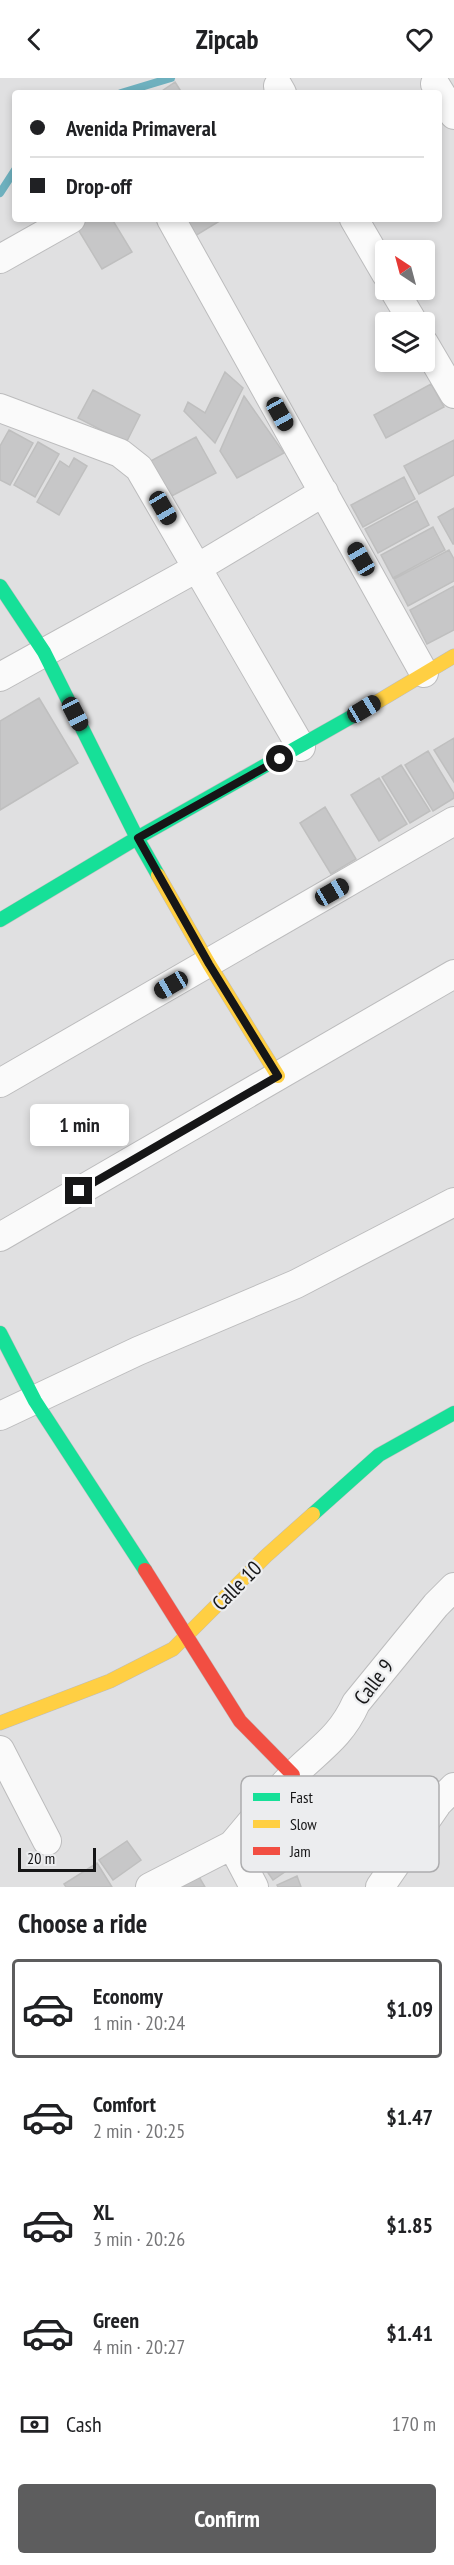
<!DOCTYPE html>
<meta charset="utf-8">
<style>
:root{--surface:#fff;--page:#f6f6f6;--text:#202124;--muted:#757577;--line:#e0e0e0;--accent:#5d5d5e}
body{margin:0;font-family:"PT Sans Narrow",sans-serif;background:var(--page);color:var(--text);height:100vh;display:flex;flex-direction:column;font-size:22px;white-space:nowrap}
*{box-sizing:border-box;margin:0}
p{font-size:20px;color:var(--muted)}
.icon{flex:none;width:33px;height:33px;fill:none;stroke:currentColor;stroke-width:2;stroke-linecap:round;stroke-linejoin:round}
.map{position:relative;height:1809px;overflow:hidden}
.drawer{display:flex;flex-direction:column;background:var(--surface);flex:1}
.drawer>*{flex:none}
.banner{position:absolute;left:12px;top:12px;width:430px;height:132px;border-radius:6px;box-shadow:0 3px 9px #0003;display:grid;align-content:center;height:132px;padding:0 18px;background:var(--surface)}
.needle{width:39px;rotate:324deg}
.controls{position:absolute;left:375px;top:162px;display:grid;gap:12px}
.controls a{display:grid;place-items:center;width:60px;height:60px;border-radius:6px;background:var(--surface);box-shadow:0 3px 9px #0003;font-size:30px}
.scale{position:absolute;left:18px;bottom:15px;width:78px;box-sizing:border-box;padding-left:6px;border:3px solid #161617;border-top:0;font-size:16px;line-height:21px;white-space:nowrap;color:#161617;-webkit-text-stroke:4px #ecedef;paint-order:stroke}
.end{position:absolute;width:27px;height:27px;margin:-14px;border:8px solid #161617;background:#fff;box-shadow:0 0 0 3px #fff}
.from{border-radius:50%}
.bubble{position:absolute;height:42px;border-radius:6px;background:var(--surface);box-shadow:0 3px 9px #0003;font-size:20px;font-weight:700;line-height:42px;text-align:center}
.car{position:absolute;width:18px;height:36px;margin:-18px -9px;border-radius:8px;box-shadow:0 0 4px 2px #0007;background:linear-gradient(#222 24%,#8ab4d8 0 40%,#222 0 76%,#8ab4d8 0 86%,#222 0)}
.banner b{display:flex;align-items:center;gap:21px;height:57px;font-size:22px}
.banner b+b{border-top:2px solid var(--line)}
.banner i{width:15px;height:15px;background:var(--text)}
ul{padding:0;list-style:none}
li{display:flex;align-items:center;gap:18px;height:99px;margin:0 12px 9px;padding:0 6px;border:3px solid transparent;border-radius:6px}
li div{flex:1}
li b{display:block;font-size:22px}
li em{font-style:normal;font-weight:700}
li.active{border-color:var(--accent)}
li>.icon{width:54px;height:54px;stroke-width:1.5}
h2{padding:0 18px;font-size:27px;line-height:72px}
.pay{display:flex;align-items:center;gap:15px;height:66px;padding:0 18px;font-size:22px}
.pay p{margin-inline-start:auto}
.primary-button{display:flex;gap:12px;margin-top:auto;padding:12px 18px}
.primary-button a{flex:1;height:69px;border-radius:6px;background:var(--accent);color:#fff;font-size:24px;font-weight:700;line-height:69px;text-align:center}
header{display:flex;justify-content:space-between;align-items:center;height:78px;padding:0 18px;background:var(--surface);font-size:27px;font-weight:700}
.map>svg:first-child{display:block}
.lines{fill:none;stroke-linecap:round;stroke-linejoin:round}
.stream{stroke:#6eb0be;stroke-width:8}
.building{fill:#c7c7c8;stroke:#bfbfbf;stroke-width:1.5}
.street-casing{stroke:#bcbcbd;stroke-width:30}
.fast-casing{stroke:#bcbcbd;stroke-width:15}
.slow-casing{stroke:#bcbcbd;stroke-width:15}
.jam-casing{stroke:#bcbcbd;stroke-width:15}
.street{stroke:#fafafa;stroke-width:28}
.fast{stroke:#16e098;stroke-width:14}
.slow{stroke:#ffcf43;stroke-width:14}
.jam{stroke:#f24e42;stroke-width:14}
.route{stroke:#161617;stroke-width:8}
.labels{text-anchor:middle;stroke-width:4.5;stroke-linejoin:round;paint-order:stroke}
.street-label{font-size:21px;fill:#161617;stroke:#ecedef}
.key{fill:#ecedef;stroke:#acacae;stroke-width:1.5}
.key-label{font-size:16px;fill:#161617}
</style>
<header><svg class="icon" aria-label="back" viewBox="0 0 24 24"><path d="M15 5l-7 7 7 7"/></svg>Zipcab<svg class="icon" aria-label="heart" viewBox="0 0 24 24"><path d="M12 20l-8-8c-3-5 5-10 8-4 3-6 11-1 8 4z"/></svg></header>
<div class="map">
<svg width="454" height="1809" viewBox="0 0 454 1809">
<rect width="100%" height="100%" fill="#e0e0e1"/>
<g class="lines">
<path class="stream" d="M121,15L171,0
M0,115L15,92"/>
</g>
<path class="building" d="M175,4L182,15H159Z
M88,141H112L132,174L102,191L76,148Z
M185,141H223L195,158Z
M225,294L243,310L215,365L184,333L188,324L205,335Z
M431,306L444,329L386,360L374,337Z
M93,312L140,337L126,365L78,340Z
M244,318L284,375L237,400L220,373Z
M9,352L33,365L10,407L0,402V368Z
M196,359L216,395L162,423L143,387Z
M454,362V397L419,416L404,388Z
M38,364L59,376L35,419L14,407Z
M74,380L87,388L59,437L37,424L60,383L69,389Z
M404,399L415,421L363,449L351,427Z
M417,423L429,447L378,475L365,451Z
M454,430V466H453L438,439Z
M433,449L445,472L393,500L381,477Z
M449,472L454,481V503L408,528L394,501Z
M454,508V552L427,566L410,532Z
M39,620L78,685L0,732V643Z
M454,660V704L434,672Z
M428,673L454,716V720L433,733L405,687Z
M401,687L430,733L410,745L382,699Z
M379,700L407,746L379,763L351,717Z
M325,729L356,781L331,796L300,745Z
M267,1753L292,1789L273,1802L248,1766Z
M127,1763L141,1782L113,1802L99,1782Z
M97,1785L112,1809H66L64,1806Z
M195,1792L205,1809H164Z
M297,1798L301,1809H278L277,1807Z"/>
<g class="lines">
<g class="street-casing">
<path id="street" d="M435,6L454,37
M278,8L282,15
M171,141L424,595
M354,141L386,196
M0,181L71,141
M394,212L413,244
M424,265L454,316
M0,330L120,375L139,390L301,669
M0,599L197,490L324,414
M0,1005L454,743
M0,1159L454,896
M0,1338L138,1273L296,1206L454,1124
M0,1672L47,1763
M150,1809L232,1767
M254,1809L232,1767C252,1744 271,1719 293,1697C318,1672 341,1659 356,1625L436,1527L454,1509
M380,1809L438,1725L454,1709"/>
</g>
<g class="fast-casing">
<path id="fast" d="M0,508L44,574L137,760L158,797
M0,842L137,760L367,630
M0,1255L35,1323L145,1492
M313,1436L379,1377L454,1335"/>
</g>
<g class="slow-casing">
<path id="slow" d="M367,630L454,578
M158,797L209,886L278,998
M0,1645L110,1603L173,1571L266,1478L313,1436"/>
</g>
<g class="jam-casing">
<path id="jam" d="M145,1492L240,1643L293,1697"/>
</g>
<use href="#street" class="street"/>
<use href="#fast" class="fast"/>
<use href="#slow" class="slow"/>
<use href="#jam" class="jam"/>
</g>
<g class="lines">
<path class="route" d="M79,1113L278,998L209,886L138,760L280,681"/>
</g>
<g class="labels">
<g class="street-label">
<text transform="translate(237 1508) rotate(-45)" y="7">Calle 10</text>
<text transform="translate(374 1604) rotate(-53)" y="7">Calle 9</text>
</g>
</g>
<rect x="241" y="1698" width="198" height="96" rx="9" class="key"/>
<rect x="253" y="1715" width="27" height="8" fill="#16e098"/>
<rect x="253" y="1742" width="27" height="8" fill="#ffcf43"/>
<rect x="253" y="1769" width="27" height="8" fill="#f24e42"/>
<g class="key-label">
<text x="290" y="1725">Fast</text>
<text x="290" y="1752">Slow</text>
<text x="290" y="1779">Jam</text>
</g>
</svg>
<div class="controls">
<a><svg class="needle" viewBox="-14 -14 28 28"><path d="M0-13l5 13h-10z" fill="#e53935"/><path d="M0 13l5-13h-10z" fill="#757577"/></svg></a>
<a><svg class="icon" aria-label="layers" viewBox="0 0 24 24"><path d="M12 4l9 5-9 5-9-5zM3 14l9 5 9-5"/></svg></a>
</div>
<div class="scale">20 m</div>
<i class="end from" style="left:280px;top:681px"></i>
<i class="end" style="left:79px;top:1113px"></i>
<div class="bubble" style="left:30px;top:1026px;width:99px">1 min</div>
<i class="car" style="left:280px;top:336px;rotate:151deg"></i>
<i class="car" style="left:163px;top:430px;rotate:150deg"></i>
<i class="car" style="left:361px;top:481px;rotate:330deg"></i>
<i class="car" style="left:364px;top:631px;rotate:59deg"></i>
<i class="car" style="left:75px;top:636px;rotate:153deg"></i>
<i class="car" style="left:332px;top:814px;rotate:60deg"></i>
<i class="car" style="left:171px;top:907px;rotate:240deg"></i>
<div class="banner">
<b><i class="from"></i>Avenida Primaveral</b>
<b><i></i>Drop-off</b>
</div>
</div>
<section class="drawer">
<h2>Choose a ride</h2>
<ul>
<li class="active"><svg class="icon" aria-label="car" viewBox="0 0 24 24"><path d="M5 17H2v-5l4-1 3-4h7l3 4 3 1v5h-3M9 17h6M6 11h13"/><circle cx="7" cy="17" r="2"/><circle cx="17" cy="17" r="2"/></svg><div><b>Economy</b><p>1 min · 20:24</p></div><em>$1.09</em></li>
<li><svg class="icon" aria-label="car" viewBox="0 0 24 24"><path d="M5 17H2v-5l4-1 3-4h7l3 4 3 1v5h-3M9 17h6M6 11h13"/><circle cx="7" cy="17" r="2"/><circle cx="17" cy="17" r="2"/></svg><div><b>Comfort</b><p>2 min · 20:25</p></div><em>$1.47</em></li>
<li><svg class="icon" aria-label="car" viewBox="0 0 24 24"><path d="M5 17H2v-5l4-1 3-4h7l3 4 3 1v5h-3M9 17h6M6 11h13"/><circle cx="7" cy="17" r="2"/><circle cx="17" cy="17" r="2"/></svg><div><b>XL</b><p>3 min · 20:26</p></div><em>$1.85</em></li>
<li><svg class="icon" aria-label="car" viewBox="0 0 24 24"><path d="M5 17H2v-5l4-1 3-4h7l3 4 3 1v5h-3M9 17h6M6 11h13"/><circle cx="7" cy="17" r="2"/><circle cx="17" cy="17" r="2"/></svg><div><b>Green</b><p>4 min · 20:27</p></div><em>$1.41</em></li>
</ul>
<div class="pay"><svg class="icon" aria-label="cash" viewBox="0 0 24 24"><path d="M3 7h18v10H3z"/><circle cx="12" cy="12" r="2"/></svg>Cash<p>170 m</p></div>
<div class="primary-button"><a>Confirm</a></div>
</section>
